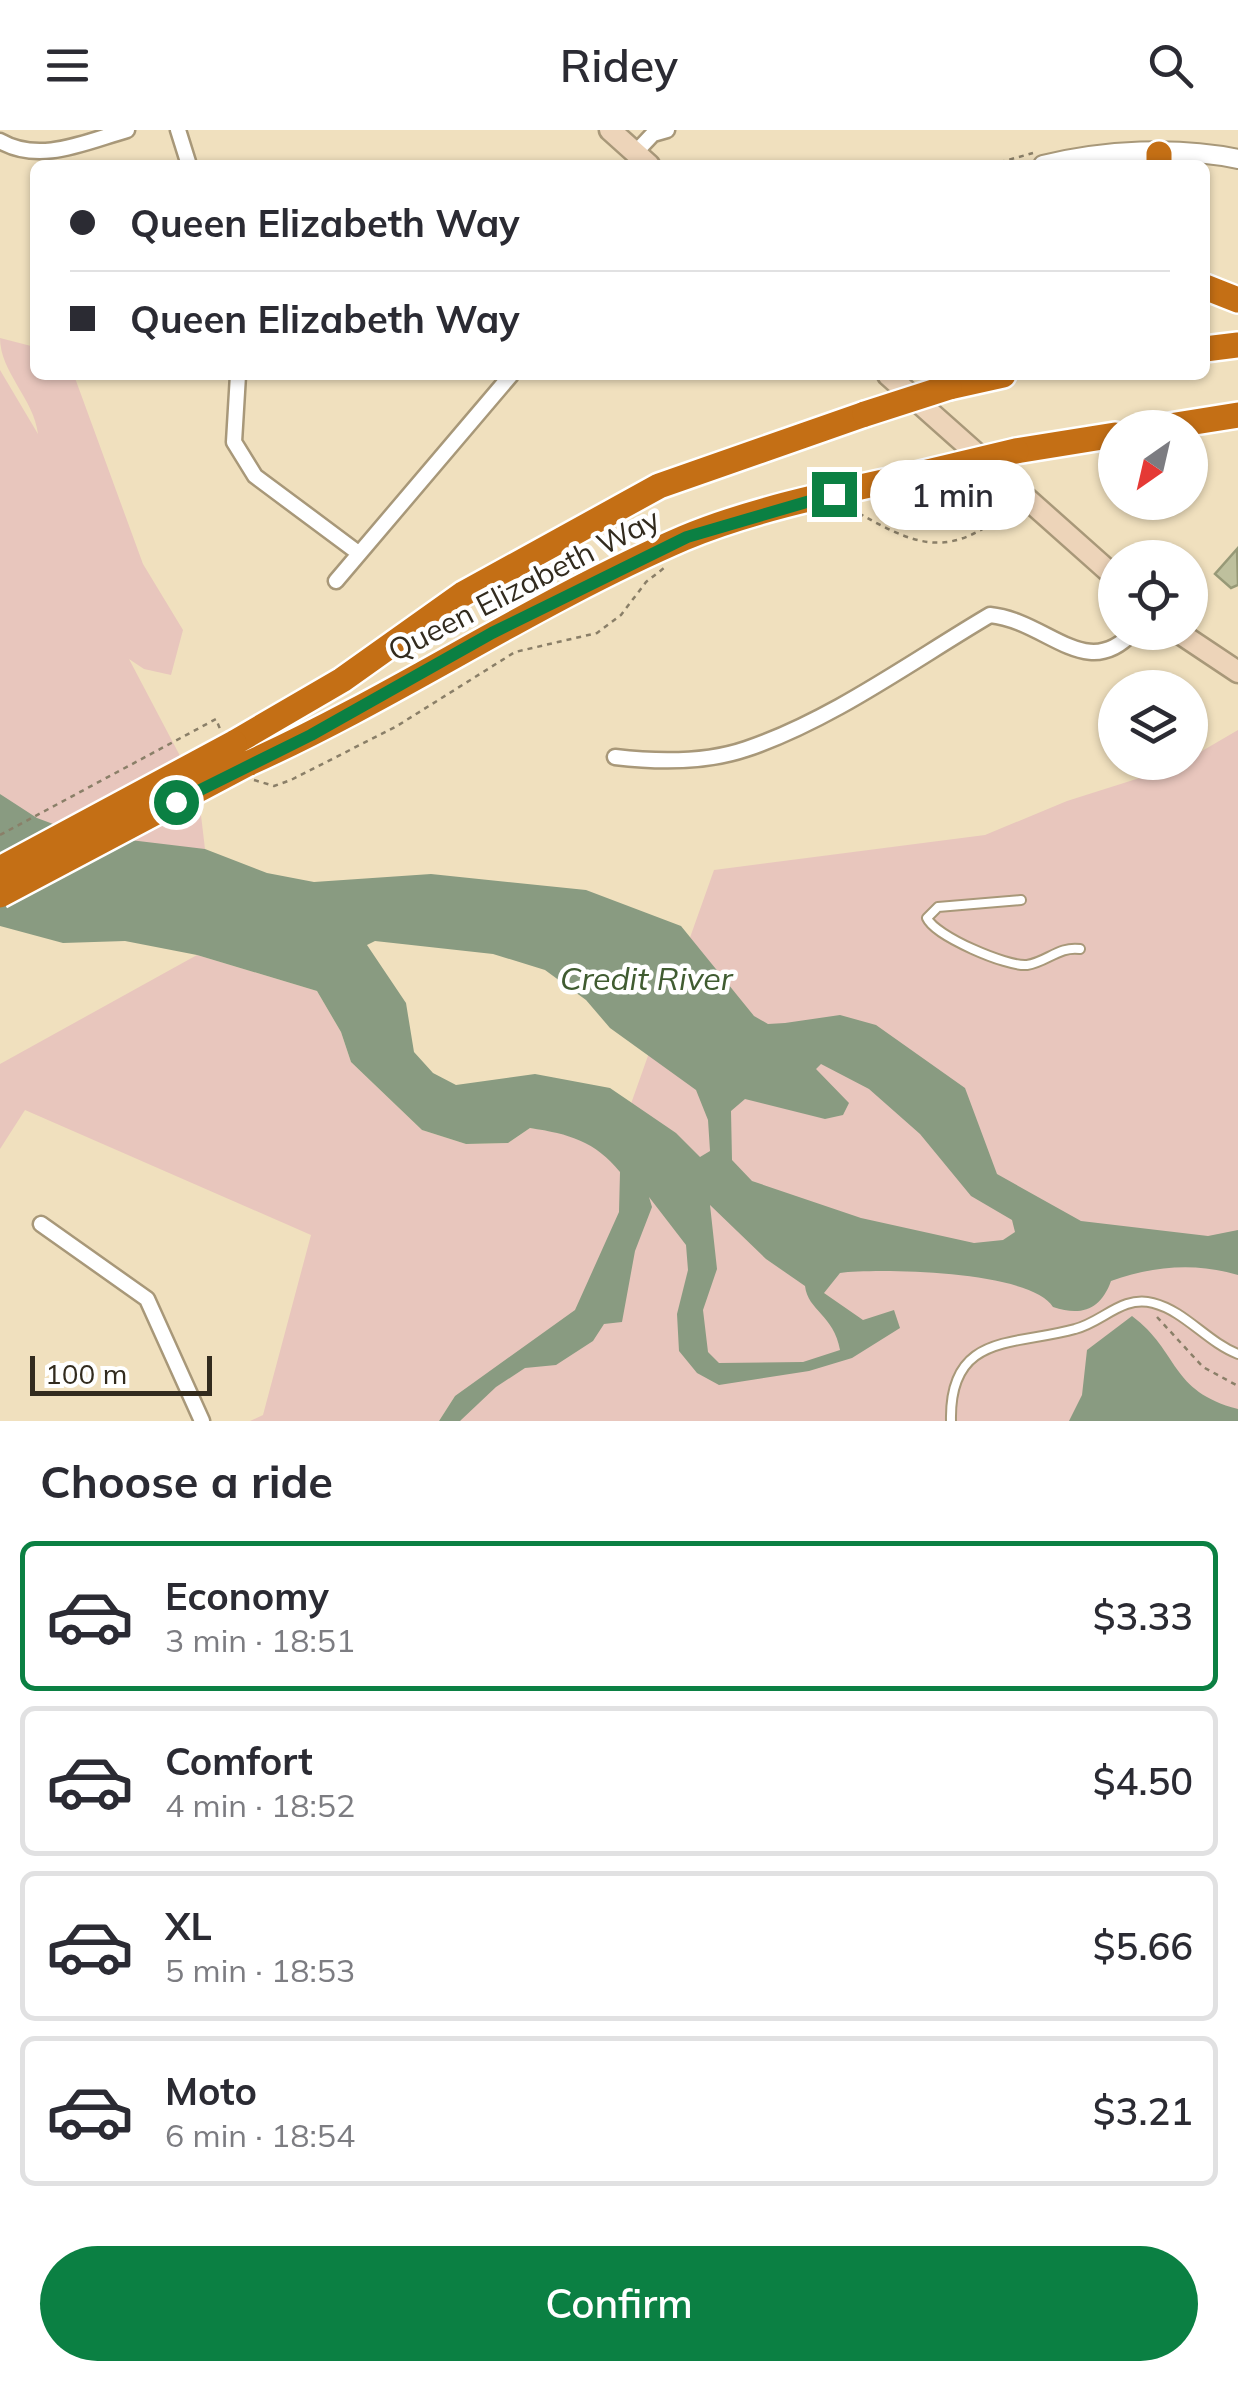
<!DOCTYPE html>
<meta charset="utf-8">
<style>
:root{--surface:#fff;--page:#f2f2f3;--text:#2b2b33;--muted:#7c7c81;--line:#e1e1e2;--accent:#0b8043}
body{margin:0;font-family:Mulish,sans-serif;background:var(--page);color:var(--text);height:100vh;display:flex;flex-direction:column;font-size:38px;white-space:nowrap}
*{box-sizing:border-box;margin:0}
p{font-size:32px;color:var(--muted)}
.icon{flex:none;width:55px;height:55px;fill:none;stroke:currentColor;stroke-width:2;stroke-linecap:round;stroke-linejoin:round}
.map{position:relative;height:1291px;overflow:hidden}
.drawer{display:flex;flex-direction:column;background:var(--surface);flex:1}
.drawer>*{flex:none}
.guide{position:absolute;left:30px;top:30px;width:1180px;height:220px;border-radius:15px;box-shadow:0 2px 8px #0004;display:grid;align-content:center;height:220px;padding:0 40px;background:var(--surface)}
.needle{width:65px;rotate:214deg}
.controls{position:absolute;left:1098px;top:280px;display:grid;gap:20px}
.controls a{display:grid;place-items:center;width:110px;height:110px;border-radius:50%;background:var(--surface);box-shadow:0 2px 8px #0004;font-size:50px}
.scale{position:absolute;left:30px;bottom:25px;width:182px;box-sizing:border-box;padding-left:10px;border:5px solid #322b1e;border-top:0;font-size:28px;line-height:35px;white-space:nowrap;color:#322b1e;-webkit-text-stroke:8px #fff;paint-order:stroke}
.end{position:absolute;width:45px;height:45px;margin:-22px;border:12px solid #0b8043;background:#fff;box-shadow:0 0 0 5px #fff}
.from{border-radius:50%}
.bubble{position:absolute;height:70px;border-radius:35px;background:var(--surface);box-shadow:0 2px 8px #0004;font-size:32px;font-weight:600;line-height:70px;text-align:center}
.guide b{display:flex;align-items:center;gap:35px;height:95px;font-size:38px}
.guide b+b{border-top:2px solid var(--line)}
.guide i{width:25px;height:25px;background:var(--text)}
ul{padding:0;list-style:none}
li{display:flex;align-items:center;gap:30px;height:150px;margin:0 20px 15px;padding:0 20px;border:5px solid var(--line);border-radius:15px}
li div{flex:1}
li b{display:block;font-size:38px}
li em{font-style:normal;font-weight:600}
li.selected{border-color:var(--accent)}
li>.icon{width:90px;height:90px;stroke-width:1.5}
h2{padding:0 40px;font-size:45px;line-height:120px}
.action{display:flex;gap:20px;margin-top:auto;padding:20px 40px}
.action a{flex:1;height:115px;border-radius:60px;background:var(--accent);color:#fff;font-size:40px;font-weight:600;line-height:115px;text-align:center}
header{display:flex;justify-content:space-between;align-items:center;height:130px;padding:0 40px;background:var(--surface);font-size:45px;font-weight:600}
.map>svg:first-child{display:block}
.green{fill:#e8c6bd}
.water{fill:#899b81;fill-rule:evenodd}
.building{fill:#bec09d;stroke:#979977;stroke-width:2.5}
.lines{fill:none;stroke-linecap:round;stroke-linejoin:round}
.service-casing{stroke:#a89879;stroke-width:12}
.minor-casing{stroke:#a89879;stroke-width:19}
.tertiary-casing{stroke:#a89879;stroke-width:22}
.secondary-casing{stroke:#a89879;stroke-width:25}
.motorway-casing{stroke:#fff;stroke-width:30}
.path{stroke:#8a7f68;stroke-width:2.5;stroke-dasharray:5 5;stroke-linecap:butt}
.service{stroke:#fff;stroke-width:8}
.minor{stroke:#fff;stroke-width:14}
.tertiary{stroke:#fff;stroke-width:18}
.secondary{stroke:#edd4b9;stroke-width:20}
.motorway{stroke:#c46f15;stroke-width:25}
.motorway-bridge-casing{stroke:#fff;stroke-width:30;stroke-linecap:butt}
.motorway-bridge{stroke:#c46f15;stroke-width:25}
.route{stroke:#0b8043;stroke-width:12}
.labels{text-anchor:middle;stroke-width:9;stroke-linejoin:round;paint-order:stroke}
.street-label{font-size:30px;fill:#322b1e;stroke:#fff}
.water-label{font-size:32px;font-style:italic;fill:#405c31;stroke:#fff}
</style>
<header><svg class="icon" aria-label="menu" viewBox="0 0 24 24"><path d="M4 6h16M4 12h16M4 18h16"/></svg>Ridey<svg class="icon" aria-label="search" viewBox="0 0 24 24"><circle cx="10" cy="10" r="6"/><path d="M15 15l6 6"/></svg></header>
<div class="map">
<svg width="1238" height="1291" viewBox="0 0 1238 1291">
<rect width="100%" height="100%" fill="#f0e0be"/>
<path class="green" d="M0,208L35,217V245L75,248L143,434L183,500L171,545L144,539L129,529L198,660L205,719C137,715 53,713 0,664V240L38,304C34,269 0,242 0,208Z
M1238,600V1291H454L455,1266L439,1291H250L263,1285L311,1105L25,980L0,1019V934L197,825L317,861L341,902L351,932L422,1000L466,1014L508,1013L530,998C559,1002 591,1007 611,1030L714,740L985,705L1067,671L1190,632V628Z"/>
<path class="water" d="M0,664L37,688L80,704L205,719L267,743L314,752L431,744L586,760L681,796L754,886L768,894L785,893L840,885L876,895L965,958L997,1044L1081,1091L1208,1106L1238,1100V1145C1195,1132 1153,1136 1111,1151C1101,1179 1082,1187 1053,1177C1032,1141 880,1138 840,1143L824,1163L863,1190L894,1180L900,1198L852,1228L809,1241L719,1255L697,1243L679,1221L677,1184L688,1140L686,1115L649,1067L652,1077L635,1121L622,1192L604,1194L593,1211L556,1235L525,1238L496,1257L460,1291H439L455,1266L575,1180L619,1082L620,1042C595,1011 569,1004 530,998L508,1013L466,1014L422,1000L351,932L341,902L317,861L197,825L125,811L63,813L0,796ZM375,811L493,824L545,840L586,870L610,898L696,960L708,990L710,1021L700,1027L676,1003L610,958L535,944L456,955L433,943L414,922L406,873L367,815ZM821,934L869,959L920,1004L971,1066L1012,1090L1015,1102L1003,1110L974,1113L861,1088L752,1051L732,1030L731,981L745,969L825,989L843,985L849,973L816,939ZM710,1075L766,1129L805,1156C808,1181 834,1185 840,1220L803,1232L719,1233L708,1222L703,1180L717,1139Z
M1132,1186C1180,1222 1169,1261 1238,1279V1291H1069L1082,1265L1087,1220Z"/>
<path class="building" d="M1237,419L1238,455L1231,458L1215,444Z"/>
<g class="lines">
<g class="service-casing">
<path id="service" d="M1021,770L938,777L927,788C935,806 1007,837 1027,835C1047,832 1059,816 1080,819
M951,1291C949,1202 1015,1216 1075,1199C1103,1192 1122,1165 1153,1173C1185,1181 1207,1212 1238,1224"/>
</g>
<g class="minor-casing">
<path id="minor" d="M178,0L189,35
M0,11C40,34 85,12 127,0
M635,23L653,4L667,0
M238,245L234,312L255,346L357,422
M336,451L511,245
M615,627C657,632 705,633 746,619C832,590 912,531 990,485C1048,491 1086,553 1133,502
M41,1094L147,1169L202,1291"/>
</g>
<g class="tertiary-casing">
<path id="tertiary" d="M1043,35C1103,20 1178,16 1238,29"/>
</g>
<g class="secondary-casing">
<path id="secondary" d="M610,0L649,35
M888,245L1115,447
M1178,502L1238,542"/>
</g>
<g class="motorway-casing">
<path id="motorway" d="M1159,35V24
M1205,157L1238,170
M1205,219L1238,215
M949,257L1003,245
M1157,298L1238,285
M1016,321L1115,305
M234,613L342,550L463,464L659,356L865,284
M247,634C396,567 533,473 684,408C753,379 838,362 911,346"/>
</g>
<path class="path" d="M990,35L1033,23
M850,378C915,416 949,432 1012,377
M254,650L274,656L291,650L397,596L515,522L597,503L621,485L646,452L664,438
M0,705L216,589L220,599
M1157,1187L1203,1237L1238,1256"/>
<use href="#service" class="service"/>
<use href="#minor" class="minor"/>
<use href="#tertiary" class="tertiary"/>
<use href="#secondary" class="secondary"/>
<use href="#motorway" class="motorway"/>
<g class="motorway-bridge-casing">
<path id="motorway-bridge" d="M865,284L949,257
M911,346L1016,321
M0,739L234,613
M0,765L247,634"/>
</g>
<use href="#motorway-bridge" class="motorway-bridge"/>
</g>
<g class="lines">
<path class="route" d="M176,672L311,605L492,503L687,407L834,364"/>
</g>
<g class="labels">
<g class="street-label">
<text transform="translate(524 455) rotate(-27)" y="10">Queen Elizabeth Way</text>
</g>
<g class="water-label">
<text x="646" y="860">Credit River</text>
</g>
</g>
</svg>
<div class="controls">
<a><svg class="needle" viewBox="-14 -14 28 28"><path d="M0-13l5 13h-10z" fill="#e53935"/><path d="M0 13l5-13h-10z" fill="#7c7c81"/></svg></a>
<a><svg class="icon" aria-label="locate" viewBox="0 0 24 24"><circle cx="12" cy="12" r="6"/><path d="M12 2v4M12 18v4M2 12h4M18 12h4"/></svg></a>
<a><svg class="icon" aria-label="layers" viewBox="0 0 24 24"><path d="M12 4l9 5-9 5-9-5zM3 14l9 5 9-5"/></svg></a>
</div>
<div class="scale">100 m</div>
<i class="end from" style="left:176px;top:672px"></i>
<i class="end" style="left:834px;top:364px"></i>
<div class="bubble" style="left:870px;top:330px;width:165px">1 min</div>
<div class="guide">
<b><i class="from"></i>Queen Elizabeth Way</b>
<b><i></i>Queen Elizabeth Way</b>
</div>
</div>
<section class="drawer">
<h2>Choose a ride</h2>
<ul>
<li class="selected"><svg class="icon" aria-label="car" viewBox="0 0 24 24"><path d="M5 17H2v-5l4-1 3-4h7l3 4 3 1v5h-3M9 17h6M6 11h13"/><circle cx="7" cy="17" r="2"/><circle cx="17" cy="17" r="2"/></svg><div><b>Economy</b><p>3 min · 18:51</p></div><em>$3.33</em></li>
<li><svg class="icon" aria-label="car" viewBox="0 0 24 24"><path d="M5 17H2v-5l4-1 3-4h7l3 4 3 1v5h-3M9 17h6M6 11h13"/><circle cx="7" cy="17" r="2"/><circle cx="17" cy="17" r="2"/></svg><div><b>Comfort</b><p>4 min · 18:52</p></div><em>$4.50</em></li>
<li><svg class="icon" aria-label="car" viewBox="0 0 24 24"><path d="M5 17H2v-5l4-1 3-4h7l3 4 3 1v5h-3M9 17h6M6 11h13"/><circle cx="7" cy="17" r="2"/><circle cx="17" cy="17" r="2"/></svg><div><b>XL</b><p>5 min · 18:53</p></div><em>$5.66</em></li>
<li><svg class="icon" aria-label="car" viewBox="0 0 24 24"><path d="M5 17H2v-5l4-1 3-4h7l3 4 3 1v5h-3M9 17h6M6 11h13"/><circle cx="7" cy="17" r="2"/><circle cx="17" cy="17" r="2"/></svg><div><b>Moto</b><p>6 min · 18:54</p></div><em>$3.21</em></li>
</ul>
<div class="action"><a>Confirm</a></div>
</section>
